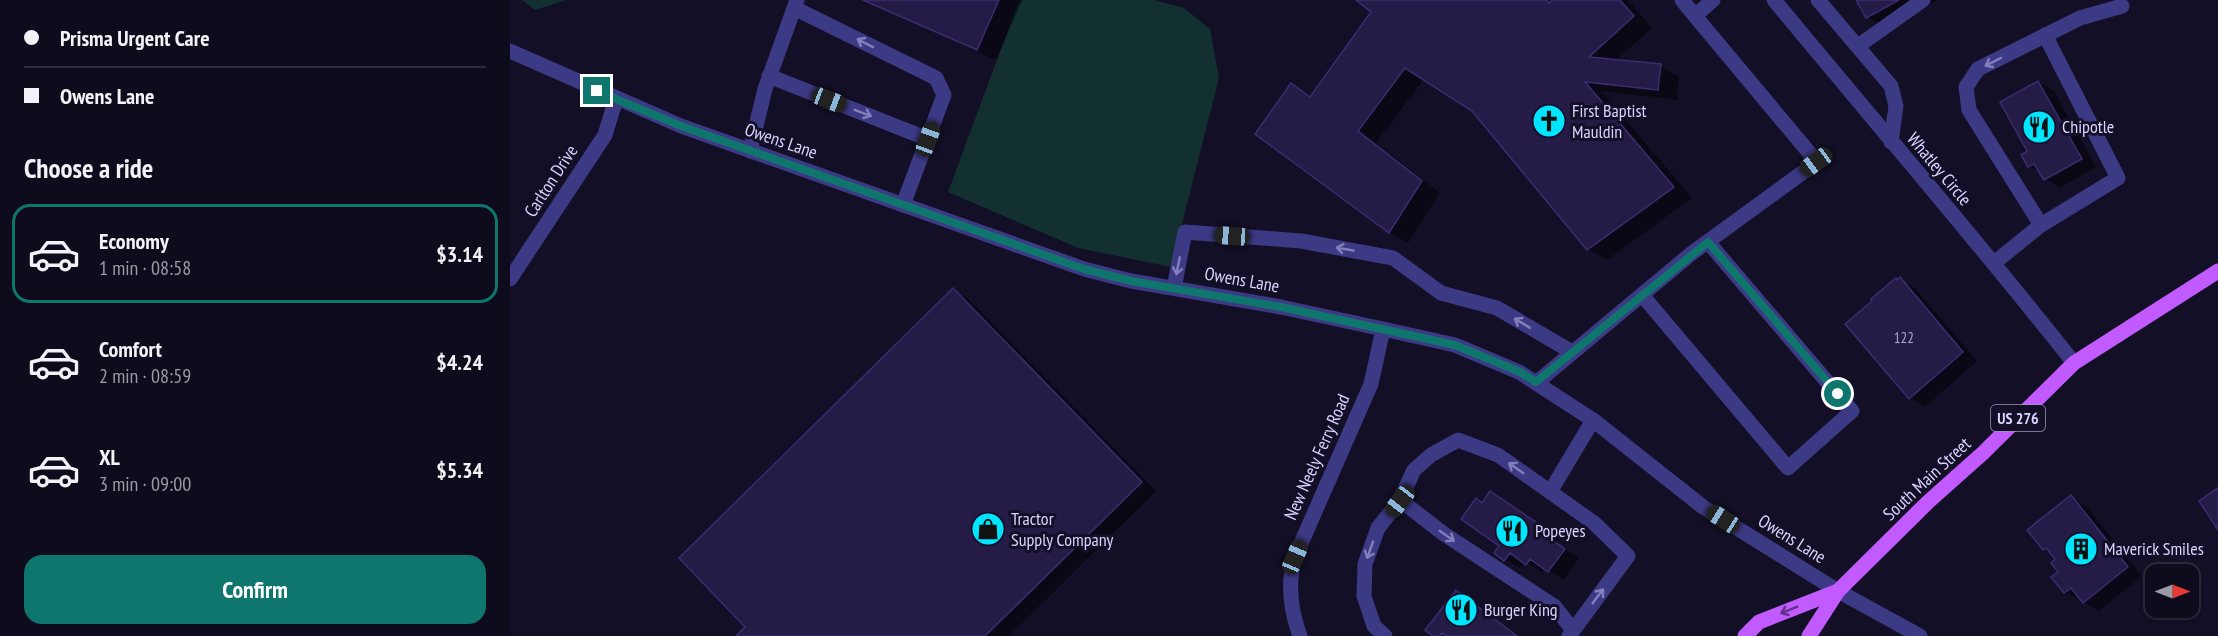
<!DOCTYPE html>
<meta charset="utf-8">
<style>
:root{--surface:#0e0b1c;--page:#1c1929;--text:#f1f3f6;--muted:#9b9ba3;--line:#2e2b3b;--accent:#0f766e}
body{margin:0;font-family:"PT Sans Narrow",sans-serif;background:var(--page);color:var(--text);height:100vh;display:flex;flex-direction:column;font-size:22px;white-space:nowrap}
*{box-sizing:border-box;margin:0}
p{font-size:20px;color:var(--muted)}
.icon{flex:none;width:33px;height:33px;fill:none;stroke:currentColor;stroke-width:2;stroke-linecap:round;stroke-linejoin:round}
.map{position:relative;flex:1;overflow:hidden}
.drawer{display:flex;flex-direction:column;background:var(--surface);width:510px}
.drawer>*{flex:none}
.guide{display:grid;align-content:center;height:132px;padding:0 24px;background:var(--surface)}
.needle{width:39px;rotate:90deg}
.controls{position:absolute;left:1635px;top:564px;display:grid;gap:12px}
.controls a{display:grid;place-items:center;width:54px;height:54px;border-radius:12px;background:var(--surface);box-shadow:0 2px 4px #0004,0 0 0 2px var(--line);font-size:30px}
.end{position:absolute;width:27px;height:27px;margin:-14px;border:8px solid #0f766e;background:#fff;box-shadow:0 0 0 3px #fff}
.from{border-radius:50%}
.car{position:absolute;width:18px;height:36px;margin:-18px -9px;border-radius:8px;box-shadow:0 0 4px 2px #0007;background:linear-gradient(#222 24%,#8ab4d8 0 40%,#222 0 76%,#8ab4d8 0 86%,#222 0)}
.guide b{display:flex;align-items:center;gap:21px;height:57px;font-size:22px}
.guide b+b{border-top:2px solid var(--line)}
.guide i{width:15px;height:15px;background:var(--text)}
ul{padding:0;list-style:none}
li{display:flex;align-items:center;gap:18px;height:99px;margin:0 12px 9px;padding:0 12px;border:3px solid transparent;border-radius:18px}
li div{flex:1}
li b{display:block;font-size:22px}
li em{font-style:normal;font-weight:700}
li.selected{border-color:var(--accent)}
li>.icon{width:54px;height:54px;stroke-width:1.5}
h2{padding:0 24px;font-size:27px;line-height:72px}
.cta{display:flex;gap:12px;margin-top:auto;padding:12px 24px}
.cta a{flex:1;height:69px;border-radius:18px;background:var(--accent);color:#fff;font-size:24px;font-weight:700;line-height:69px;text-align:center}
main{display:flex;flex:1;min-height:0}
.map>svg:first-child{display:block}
.green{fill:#12302f}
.shadow{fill:#0007}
.building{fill:#241b47;stroke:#3b2d73;stroke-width:1.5}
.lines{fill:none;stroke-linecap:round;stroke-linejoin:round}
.service{stroke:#3d3a85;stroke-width:15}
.minor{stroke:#3d3a85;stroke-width:15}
.tertiary{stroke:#3d3a85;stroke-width:15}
.primary{stroke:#c25bff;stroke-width:15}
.oneway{stroke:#837fbc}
.oneway2{stroke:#623188}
.route{stroke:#0f766e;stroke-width:8}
.labels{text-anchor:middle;stroke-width:6;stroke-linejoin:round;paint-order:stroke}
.number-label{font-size:15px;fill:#aca6d1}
.shield{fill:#130f26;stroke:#9e99be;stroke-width:1.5}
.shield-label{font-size:16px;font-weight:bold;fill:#d9d4ff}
.poi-label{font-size:18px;fill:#d9d4ff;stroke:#130f26;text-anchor:start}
.street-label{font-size:18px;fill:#d9d4ff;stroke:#130f26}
</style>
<main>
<section class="drawer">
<div class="guide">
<b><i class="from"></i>Prisma Urgent Care</b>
<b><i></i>Owens Lane</b>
</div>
<h2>Choose a ride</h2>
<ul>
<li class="selected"><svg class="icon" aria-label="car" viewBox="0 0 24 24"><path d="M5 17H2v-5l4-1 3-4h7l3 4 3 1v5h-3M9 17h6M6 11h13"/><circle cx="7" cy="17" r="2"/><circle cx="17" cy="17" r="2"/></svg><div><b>Economy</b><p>1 min · 08:58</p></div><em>$3.14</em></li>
<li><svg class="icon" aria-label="car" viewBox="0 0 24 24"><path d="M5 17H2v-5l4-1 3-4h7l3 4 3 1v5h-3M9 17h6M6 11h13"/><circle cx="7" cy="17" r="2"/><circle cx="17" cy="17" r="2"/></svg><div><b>Comfort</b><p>2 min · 08:59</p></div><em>$4.24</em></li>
<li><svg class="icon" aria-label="car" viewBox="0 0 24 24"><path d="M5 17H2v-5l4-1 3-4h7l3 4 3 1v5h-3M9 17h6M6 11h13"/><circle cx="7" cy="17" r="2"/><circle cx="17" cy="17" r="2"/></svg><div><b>XL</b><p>3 min · 09:00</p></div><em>$5.34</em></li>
</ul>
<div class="cta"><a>Confirm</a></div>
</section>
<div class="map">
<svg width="1708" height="636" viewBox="0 0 1708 636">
<rect width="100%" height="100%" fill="#130f26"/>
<path class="green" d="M12,0H56L25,10Z
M512,0H644L674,8L700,29L709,78L661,267L568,248L438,192L507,6Z"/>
<path class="shadow" d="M354,0H512L486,60Z
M849,0H1118L1142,28L1105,61L1150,66L1169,77L1167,100L1091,91L1182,198L1097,260L1078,249L963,110L914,79L866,143L930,193L898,243L879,232L782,85L798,95V98L805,103L863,12Z
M1347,0H1427L1376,28L1357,17Z
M1528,82L1544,91L1586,167L1550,188L1535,179L1531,172L1519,166V151Z
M1390,279L1405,288L1467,361L1415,407L1400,398Z
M443,290L458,299L646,491L499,636H228L238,627Z
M981,493L1050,539L1048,543L1069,558L1054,580L1035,568L1032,572L1015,562L1010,568L986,553L991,545L973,504Z
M1561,497L1576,506L1632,576L1589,611L1555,592L1547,559L1534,549Z
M946,591L961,600L1008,636H926Z"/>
<path class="building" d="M353,0H489L467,50Z
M846,0H1037L1039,3L1042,0H1110L1124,16L1079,57L1151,64L1148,90L1075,82L1164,187L1077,250L962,111L895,68L848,131L912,181L879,233L745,134L781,83L800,97L861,12Z
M1346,0H1389L1356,18Z
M1528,81L1572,159L1534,180L1524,164L1518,167L1511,155L1517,151L1490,102Z
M1390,277L1453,352L1399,399L1335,324L1362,301L1361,299L1386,278L1387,280Z
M443,288L632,482L475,636H226L235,627L169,558Z
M1708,488V530L1689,501Z
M980,491L1036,529L1033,533L1055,549L1038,572L1020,559L1016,565L1000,553L994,561L984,553L989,546L951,519L966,498L972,503Z
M1561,495L1618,567L1573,603L1561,588L1554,593L1541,577L1548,572L1541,563L1545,559L1536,548L1533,550L1517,530Z
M946,590L1007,636H937L932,633L930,636H923L915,630Z"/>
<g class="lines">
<path class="service" d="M1172,0L1185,16
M1308,0L1381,86L1386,106L1381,142
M284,8L426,78L434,95L393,205
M1348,46L1413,0
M259,76L418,139
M240,151L255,89L287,0
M1531,225L1459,110L1456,87L1468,69L1570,18L1612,6
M1484,263L1531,225L1608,178L1535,35
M664,288L675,232L791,241L883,258L931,293L987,308L1062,352
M1132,295L1278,468L1342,411L1198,242
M1026,383L1182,253L1307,162L1185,16L1203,0
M1040,492L1083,420
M890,500L934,534L1044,606L1063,630
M875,636L864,626L854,596L855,564L868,528L890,500L904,470L921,455L948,440L988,455L1084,523L1118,556L1059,636"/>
<path class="minor" d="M1264,0C1364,121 1467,240 1564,363
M0,51L171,126L574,269L621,281L771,307L873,329
M0,279L95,135L106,99
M1328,591L1410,636"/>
<path class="tertiary" d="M790,636C780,609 777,584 785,557L861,384L873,329L945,345L1009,372L1083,420L1193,507L1328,591"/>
<path class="primary" d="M1235,636L1249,622L1328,591
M1299,636L1328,591L1418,502L1473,453L1564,363L1708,271"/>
</g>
<defs><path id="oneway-shaft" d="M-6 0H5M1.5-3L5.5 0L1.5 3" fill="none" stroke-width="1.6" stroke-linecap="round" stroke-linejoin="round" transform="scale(1.5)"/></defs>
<g class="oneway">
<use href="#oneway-shaft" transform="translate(355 43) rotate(-153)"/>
<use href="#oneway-shaft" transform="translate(1483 62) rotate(153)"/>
<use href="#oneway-shaft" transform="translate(353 113) rotate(21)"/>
<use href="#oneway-shaft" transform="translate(835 249) rotate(-170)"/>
<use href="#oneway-shaft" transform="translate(668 266) rotate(102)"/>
<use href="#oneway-shaft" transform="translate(1012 323) rotate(-149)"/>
<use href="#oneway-shaft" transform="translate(1006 468) rotate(-145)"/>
<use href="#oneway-shaft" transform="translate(937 536) rotate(35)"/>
<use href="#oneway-shaft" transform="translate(860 550) rotate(110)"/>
<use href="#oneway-shaft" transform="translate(1088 596) rotate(-53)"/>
</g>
<use class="oneway2" href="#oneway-shaft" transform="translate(1279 610) rotate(158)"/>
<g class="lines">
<path class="route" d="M87,91L171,126L574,269L621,281L771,307L945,345L1010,372L1026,382L1198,242L1328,394"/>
</g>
<defs>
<g id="church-disc" transform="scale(1.725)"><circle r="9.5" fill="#00e5ff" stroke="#130f26"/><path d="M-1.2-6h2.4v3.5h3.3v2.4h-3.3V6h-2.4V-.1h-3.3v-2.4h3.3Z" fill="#111"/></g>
<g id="restaurant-disc" transform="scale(1.725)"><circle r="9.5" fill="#00e5ff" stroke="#130f26"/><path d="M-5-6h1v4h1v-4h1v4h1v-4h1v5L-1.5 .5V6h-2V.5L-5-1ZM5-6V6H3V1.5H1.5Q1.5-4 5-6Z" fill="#111"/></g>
<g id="shop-disc" transform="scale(1.725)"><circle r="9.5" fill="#00e5ff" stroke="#130f26"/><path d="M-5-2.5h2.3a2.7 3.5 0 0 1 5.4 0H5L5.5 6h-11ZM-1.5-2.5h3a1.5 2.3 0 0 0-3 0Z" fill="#111"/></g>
<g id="building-disc" transform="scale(1.725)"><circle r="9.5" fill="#00e5ff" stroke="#130f26"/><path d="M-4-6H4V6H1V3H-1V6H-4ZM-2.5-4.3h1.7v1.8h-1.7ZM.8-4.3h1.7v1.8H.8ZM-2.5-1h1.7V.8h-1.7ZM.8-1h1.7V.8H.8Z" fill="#111"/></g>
</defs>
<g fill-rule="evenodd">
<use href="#church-disc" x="1039" y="121"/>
<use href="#restaurant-disc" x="1529" y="127"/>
<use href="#shop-disc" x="478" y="529"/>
<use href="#restaurant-disc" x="1002" y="531"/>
<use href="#building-disc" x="1571" y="549"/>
<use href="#restaurant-disc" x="951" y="610"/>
</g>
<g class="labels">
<g class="number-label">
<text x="1394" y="343">122</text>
</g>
<rect class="shield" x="1481" y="405" width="54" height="26" rx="4.5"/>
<g class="shield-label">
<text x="1508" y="424">US 276</text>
</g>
<g class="poi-label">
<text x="1062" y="117">First Baptist<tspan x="1062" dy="21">Mauldin</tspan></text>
<text x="1552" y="133">Chipotle</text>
<text x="501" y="525">Tractor<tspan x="501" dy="21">Supply Company</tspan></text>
<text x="1025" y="537">Popeyes</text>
<text x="1594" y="555">Maverick Smiles</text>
<text x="974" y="616">Burger King</text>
</g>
<g class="street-label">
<text transform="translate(271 141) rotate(19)" y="6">Owens Lane</text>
<text transform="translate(1429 169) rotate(50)" y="6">Whatley Circle</text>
<text transform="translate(41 181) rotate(-57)" y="6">Carlton Drive</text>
<text transform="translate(732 280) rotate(10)" y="6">Owens Lane</text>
<text transform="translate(807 457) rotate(-66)" y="6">New Neely Ferry Road</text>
<text transform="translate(1417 479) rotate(-43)" y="6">South Main Street</text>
<text transform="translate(1282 539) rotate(32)" y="6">Owens Lane</text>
</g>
</g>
</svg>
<div class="controls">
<a><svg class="needle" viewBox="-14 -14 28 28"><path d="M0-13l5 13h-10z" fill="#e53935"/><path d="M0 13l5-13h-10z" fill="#9b9ba3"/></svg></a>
</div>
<i class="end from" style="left:1328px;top:394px"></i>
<i class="end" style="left:87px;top:91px"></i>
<i class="car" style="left:319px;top:100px;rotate:111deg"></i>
<i class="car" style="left:418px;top:139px;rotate:20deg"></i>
<i class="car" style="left:1306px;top:162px;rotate:234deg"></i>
<i class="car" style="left:722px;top:236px;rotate:274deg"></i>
<i class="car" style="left:890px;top:501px;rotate:218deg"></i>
<i class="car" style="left:1213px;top:519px;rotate:302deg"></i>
<i class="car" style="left:785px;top:557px;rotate:23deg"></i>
</div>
</main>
